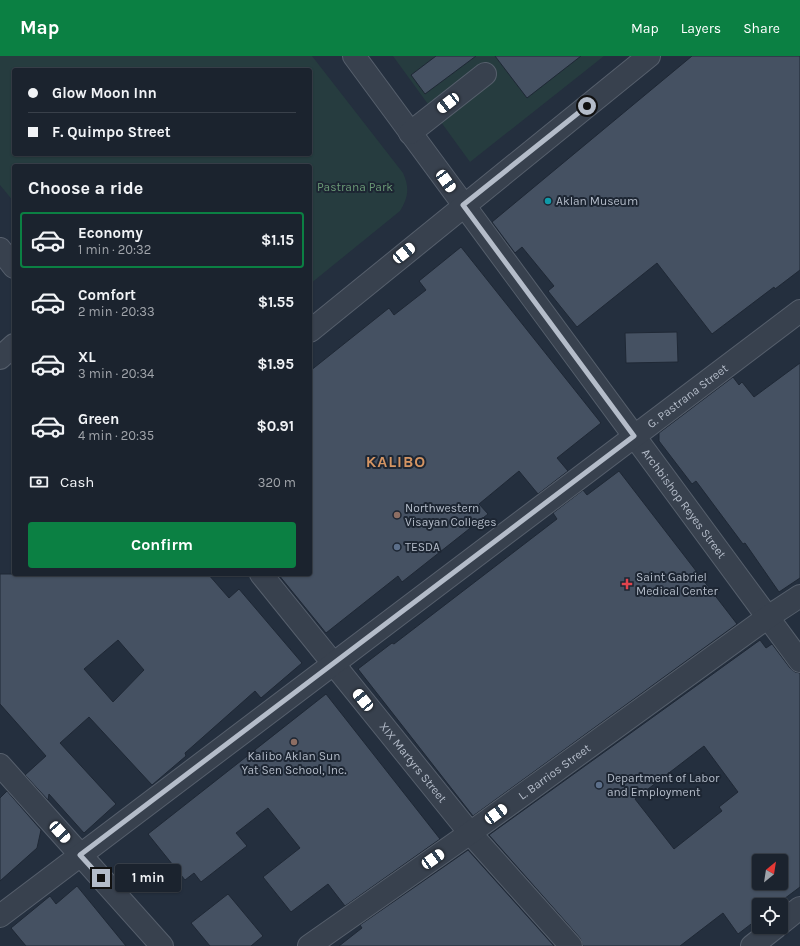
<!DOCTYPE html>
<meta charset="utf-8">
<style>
:root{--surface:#1b232e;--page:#282f3a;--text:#f1f3f6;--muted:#a0a4aa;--line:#39404a;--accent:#0b8043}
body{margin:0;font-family:Karla,sans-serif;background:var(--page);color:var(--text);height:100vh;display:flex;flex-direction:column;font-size:15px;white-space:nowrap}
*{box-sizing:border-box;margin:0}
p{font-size:13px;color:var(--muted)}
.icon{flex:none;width:22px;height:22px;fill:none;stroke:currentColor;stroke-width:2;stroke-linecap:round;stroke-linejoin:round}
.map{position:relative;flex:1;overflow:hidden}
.panel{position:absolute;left:12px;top:108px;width:300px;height:412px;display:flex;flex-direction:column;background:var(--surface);border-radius:4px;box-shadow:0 1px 3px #0004,0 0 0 1px var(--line)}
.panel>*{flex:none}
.hud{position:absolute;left:12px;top:12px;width:300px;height:88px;border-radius:4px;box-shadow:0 1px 3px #0004,0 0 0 1px var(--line);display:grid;align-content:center;height:88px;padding:0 16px;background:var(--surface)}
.needle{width:26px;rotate:30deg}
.controls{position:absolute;left:752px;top:798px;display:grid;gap:8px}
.controls a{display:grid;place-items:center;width:36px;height:36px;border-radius:4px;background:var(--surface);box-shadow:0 1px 3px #0004,0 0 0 1px var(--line);font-size:20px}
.end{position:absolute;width:18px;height:18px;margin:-9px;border:5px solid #b4bcc9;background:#111;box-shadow:0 0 0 2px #111}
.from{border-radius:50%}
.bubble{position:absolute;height:28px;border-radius:4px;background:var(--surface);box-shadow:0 1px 3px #0004,0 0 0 1px var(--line);font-size:13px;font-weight:700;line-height:28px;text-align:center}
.car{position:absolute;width:12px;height:24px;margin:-12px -6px;border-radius:5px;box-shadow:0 0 3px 1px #0007;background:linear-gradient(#fff 24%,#345 0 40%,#fff 0 76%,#345 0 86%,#fff 0)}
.hud b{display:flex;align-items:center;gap:14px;height:38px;font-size:15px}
.hud b+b{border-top:1px solid var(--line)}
.hud i{width:10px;height:10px;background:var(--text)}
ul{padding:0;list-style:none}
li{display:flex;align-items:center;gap:12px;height:56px;margin:0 8px 6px;padding:0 8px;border:2px solid transparent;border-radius:4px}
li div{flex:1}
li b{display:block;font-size:15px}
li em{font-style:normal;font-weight:700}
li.selected{border-color:var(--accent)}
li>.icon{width:36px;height:36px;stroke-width:1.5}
h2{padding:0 16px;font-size:18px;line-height:48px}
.pay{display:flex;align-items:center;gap:10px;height:44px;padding:0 16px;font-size:15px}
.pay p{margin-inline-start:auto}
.primary-button{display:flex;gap:8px;margin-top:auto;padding:8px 16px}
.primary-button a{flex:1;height:46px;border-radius:4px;background:var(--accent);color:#fff;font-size:16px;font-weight:700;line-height:46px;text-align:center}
header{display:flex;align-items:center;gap:24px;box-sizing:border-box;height:56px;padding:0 20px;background:var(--accent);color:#fff}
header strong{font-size:19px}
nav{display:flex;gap:22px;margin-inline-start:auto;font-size:14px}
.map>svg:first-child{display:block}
.green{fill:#263c3f;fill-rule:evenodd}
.building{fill:#455162;stroke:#1f2835;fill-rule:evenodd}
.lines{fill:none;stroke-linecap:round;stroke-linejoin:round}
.minor-casing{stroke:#565f6c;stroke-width:24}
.minor{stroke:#38414e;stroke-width:22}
.route{stroke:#b4bcc9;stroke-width:5}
.culture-dot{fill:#0f9aa8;stroke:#1d2633;stroke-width:1.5}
.education-dot{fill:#8d6e63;stroke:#1d2633;stroke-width:1.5}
.service-dot{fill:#5c6f8a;stroke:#1d2633;stroke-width:1.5}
.health-dot{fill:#e0444e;stroke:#1d2633;stroke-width:1.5}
.labels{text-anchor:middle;stroke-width:4;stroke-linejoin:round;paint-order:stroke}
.park-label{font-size:12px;fill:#6b9a76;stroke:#1d2633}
.poi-label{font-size:12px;fill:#b4bcc9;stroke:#1d2633;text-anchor:start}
.street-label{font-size:12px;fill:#b4bcc9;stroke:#1d2633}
.district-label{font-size:16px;font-weight:bold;letter-spacing:1px;fill:#d59563;stroke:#1d2633}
</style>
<header>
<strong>Map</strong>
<nav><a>Map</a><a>Layers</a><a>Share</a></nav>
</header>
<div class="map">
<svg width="800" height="890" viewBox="0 0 800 890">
<rect width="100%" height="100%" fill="#242f3e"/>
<path class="green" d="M0,0H312L403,117C410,132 408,142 400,155L310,228V110H14V146L0,129ZM14,14H310V98H14Z
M393,0H604L470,106Z"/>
<path class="building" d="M436,0H476L425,38L411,19Z
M495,0H581L527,42Z
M692,0H800V214L775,233L774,231L712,278L657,207L577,271L548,235L554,230L522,191L515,197L492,166Z
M461,191L601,367L557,402L568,415L538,438L519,415L479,448L488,458L402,526L398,520L326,577L278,518H310V315L389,252L394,259L426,234L419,225Z
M677,276L678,306L626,307L625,277Z
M800,307V522L779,536L745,487L743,488L696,425L692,428L659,385V377L733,321L739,329L742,326L754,341Z
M619,415L737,568L473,760L358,613L392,587L394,588L557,463L553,457L583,434L587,439Z
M0,518H208L229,542L239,533L302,607L261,642L255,635L185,697L186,700L152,729L89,661L60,687L116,748L84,777L49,738L48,744L25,719L46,700L0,648ZM118,584L144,614L113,646L84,613Z
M760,584L766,592L772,588L790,612L795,616L800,617V831L776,849H759V862L738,878L723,857L680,890H583L580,882L489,779ZM704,690L738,736L719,751L722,755L674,793L635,743ZM759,805H781V827H759Z
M326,638L440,783L345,850L328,828L291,856L263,821L300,792L268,752L236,777L247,790L201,826L194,817L185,824L148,778Z
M7,735L41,774L37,792L0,825V742Z
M468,794L554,890H339L362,872L360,869Z
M77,830L126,890H26L11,872L50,840L56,848Z
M228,838L263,880L251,890H210L191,867Z"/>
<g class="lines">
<g class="minor-casing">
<g id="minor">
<path id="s1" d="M354,0L800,605"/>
<path d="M410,77L485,18"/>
<path d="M0,193L14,211"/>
<path d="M310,275L649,0"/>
<path d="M0,302L14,289"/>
<path id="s2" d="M261,518L470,777L571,890"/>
<path d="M0,709L162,890"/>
<path id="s3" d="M0,860L800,255"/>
<path d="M781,867L800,852"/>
<path id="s4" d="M309,890L470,777L768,561L800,540"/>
<path d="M752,890L776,871"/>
</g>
</g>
<use href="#minor" class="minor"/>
</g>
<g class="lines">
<path class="route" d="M101,822L80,799L634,380L463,149L587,50"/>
</g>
<circle class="culture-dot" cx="548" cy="145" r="4"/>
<g class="education-dot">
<circle cx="397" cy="459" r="4"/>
<circle cx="294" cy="686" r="4"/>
</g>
<g class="service-dot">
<circle cx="397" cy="491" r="4"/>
<circle cx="599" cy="729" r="4"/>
</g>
<path class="health-dot" d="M625 522h4v4h4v4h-4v4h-4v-4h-4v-4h4z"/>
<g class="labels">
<g class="park-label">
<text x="355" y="135">Pastrana Park</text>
</g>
<g class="poi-label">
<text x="556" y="149">Aklan Museum</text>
<text x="405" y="456">Northwestern<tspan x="405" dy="14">Visayan Colleges</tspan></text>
<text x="405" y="495">TESDA</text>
<text x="636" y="525">Saint Gabriel<tspan x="636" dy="14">Medical Center</tspan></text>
<text x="294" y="704" text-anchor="middle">Kalibo Aklan Sun<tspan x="294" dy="14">Yat Sen School, Inc.</tspan></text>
<text x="607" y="726">Department of Labor<tspan x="607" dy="14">and Employment</tspan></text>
</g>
<g class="street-label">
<text dy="4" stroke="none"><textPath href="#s3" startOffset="862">G. Pastrana Street</textPath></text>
<text dy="4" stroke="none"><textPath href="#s1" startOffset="556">Archbishop Reyes Street</textPath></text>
<text dy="4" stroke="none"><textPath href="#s2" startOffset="242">XIX Martyrs Street</textPath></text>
<text dy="4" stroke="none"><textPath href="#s4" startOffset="301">L. Barrios Street</textPath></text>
</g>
<g class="district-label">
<text x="396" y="411">KALIBO</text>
</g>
</g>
</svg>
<div class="controls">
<a><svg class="needle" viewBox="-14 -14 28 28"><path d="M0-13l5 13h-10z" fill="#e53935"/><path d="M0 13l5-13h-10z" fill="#a0a4aa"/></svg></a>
<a><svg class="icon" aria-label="locate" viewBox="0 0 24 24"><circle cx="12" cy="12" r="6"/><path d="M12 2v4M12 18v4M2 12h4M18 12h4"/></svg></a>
</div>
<i class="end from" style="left:587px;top:50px"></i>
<i class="end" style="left:101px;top:822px"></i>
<div class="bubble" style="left:115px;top:808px;width:66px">1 min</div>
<i class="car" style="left:448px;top:47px;rotate:232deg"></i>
<i class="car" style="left:446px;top:125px;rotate:144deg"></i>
<i class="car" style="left:404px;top:197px;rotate:51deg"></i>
<i class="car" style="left:363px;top:644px;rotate:321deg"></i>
<i class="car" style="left:496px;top:758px;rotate:54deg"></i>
<i class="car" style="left:60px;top:776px;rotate:138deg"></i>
<i class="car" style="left:433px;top:803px;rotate:55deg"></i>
<div class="hud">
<b><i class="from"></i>Glow Moon Inn</b>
<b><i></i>F. Quimpo Street</b>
</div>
<section class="panel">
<h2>Choose a ride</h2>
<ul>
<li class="selected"><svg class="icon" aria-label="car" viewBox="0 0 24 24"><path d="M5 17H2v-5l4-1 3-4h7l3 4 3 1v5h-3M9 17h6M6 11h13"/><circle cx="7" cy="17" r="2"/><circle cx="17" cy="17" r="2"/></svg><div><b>Economy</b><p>1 min · 20:32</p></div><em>$1.15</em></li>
<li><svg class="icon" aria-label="car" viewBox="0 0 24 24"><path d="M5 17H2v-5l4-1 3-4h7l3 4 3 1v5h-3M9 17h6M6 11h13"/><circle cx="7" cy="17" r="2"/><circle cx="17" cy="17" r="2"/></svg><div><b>Comfort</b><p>2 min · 20:33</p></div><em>$1.55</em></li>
<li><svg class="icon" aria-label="car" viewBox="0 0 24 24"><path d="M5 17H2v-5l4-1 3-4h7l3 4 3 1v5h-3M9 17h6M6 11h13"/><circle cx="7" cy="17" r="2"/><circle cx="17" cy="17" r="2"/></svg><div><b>XL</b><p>3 min · 20:34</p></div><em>$1.95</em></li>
<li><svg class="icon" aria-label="car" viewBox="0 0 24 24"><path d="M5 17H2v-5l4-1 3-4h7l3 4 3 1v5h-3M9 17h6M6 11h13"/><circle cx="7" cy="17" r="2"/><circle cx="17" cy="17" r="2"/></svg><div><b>Green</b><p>4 min · 20:35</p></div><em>$0.91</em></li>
</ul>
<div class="pay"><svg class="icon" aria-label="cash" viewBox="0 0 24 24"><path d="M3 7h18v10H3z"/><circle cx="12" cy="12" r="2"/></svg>Cash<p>320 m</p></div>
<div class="primary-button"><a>Confirm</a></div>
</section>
</div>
